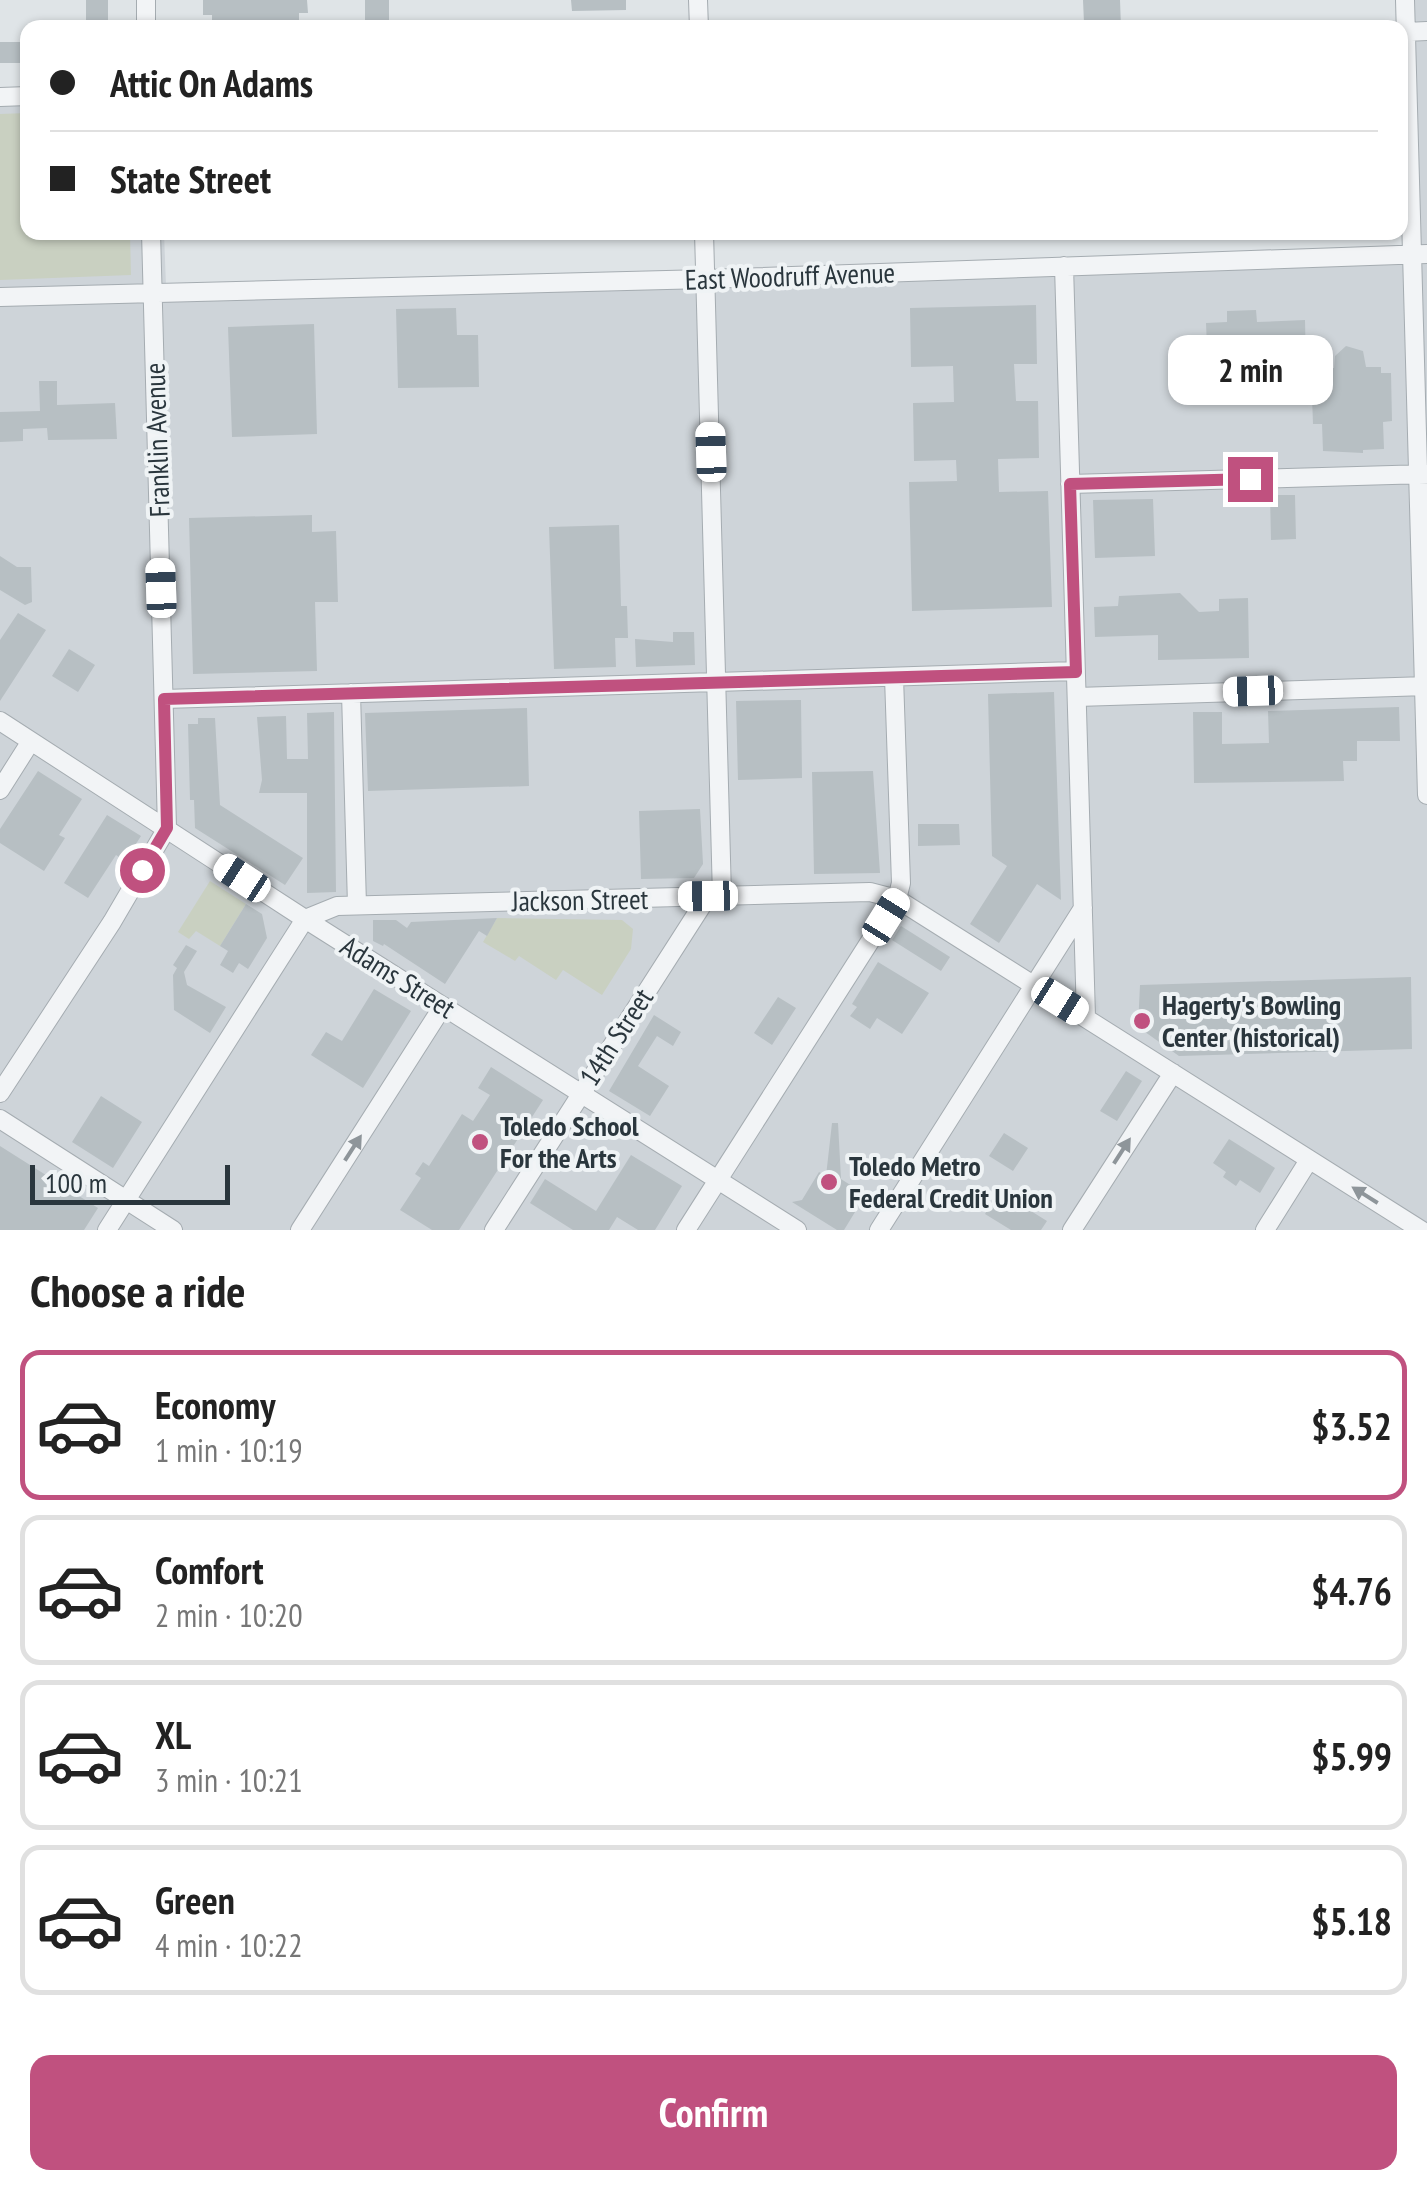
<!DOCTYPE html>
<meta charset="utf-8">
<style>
:root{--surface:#fff;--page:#f2f2f2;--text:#222;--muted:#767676;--line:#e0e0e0;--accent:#c0517f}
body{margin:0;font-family:"PT Sans Narrow",sans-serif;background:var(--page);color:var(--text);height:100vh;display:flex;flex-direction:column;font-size:38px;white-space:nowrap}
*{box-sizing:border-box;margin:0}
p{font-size:32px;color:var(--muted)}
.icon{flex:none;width:55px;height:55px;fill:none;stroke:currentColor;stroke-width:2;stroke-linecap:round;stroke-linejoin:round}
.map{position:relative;height:1230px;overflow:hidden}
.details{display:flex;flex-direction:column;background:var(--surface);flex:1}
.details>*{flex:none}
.top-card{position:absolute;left:20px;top:20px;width:1388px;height:220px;border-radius:20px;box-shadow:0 2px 8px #0004;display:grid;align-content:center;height:220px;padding:0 30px;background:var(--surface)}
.scale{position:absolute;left:30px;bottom:25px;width:200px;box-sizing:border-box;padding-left:10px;border:5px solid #2a363d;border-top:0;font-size:28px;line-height:35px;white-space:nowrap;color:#2a363d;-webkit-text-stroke:8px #eff3f5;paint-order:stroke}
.end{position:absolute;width:45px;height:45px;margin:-22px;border:12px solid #c0517f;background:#fff;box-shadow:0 0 0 5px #fff}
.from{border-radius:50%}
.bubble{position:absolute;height:70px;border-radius:20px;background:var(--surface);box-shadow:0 2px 8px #0004;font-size:32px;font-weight:700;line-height:70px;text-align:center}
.car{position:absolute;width:30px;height:60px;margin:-30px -15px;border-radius:12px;box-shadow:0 0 8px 2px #0007;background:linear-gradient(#fff 24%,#345 0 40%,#fff 0 76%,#345 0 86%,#fff 0)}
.top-card b{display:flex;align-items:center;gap:35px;height:95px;font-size:38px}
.top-card b+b{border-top:2px solid var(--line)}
.top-card i{width:25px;height:25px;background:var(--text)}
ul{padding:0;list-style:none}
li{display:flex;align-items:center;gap:30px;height:150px;margin:0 20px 15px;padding:0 10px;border:5px solid var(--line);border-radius:20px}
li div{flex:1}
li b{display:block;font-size:38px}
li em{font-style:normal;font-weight:700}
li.on{border-color:var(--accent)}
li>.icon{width:90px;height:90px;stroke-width:1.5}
h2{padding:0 30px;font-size:45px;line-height:120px}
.button{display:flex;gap:20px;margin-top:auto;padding:20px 30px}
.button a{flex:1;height:115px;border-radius:20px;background:var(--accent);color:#fff;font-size:40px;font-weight:700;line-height:115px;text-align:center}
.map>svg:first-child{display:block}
.built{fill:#ced4d9}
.green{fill:#c9d0c1}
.building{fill:#b7bfc3}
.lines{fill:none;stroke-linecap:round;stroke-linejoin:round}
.minor-casing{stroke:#a5acb1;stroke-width:20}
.minor{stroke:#f2f4f6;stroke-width:18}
.oneway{fill:#8e959a}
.route{stroke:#c0517f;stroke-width:12}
.poi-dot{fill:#c0517f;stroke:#eff3f5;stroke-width:4}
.labels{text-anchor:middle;stroke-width:8;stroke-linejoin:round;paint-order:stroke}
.street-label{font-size:28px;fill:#2a363d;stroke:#eff3f5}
.poi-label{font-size:28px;font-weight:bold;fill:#2a363d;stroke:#eff3f5;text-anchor:start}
</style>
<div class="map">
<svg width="1427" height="1230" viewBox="0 0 1427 1230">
<rect width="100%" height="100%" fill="#dfe4e7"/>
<path class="built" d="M1398,0H1427V1230H0V102L27,101L28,232L164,233L166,286L1404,248Z"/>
<path class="green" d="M27,113L28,232L130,233L131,275L0,280V114Z
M210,881L246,904L220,946L196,931L189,939L178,932Z
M497,918L622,920L633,929L631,949L602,995L563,970L556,980L519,956L515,961L483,942Z"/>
<path class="building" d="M86,0H108V27L86,28Z
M203,0H307L308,13H299V21L212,23V15H203Z
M365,0H389V21L365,22Z
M571,0H626V10L572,11Z
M1083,0H1120L1121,28L1084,23Z
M0,42H28V63H0Z
M1036,305L1037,364H1014L1016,401H1038L1039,458L998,459L999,492L1048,491L1052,607L912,611L909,482L957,481L956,460L914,461L913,403L954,402L953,366L911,367L910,308Z
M456,308L457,335H478L479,387L398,388L396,309Z
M1256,310L1257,322L1305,320L1306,368L1208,371L1206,323L1227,322V311Z
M314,324L317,434L232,437L228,327Z
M1346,346L1363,351L1366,367H1381V373H1391L1392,421L1383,422L1384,449L1363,450V453L1323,451L1322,424H1313L1311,369L1334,368L1335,356Z
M39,381H57V405L115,403L117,439L48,440L47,428L23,429V441L0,442V412L40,411Z
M1270,495H1295L1296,539L1271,540Z
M1153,499L1155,556L1095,558L1093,500Z
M312,515V532L336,531L338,602H315L317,671L193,674L189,518Z
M619,525L621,606H627L628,638H615L616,667L554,669L549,527Z
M0,556L17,567H31L32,602L25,605L0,590Z
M1180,593L1199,612L1219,611V599L1248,598L1249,658L1158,660V635L1095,637L1094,607L1118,606L1119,596Z
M18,613L46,630L0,701V640Z
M673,632H694L695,665L636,667L635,639L673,642Z
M69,649L95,665L78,692L52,676Z
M1054,692L1061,900L1037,884L999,943L970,924L1007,866L992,856L988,694Z
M801,700L802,778L738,780L736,701Z
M1399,707L1400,741H1357V761H1343L1344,781L1194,783L1193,712H1222V744L1269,743L1268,711Z
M527,708L529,786L368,791L365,713Z
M334,712L336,892L307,893V793H259L262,780L257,717L286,716L287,759H308L307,713Z
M198,718H215L220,805L303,858L285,885L195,828L194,800H190L188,724H198Z
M38,771L82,799L59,835L65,838L44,871L0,843V829Z
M873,771L880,873L814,874L812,772Z
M700,809L703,864L694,878L641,879L639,811Z
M107,815L141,836L125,861L116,855L88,898L64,883Z
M918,824H959L960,845L918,846Z
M246,904L262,914L267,938L248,969L239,963L233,973L220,965L228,951L220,946Z
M497,918L487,936L479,931L445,984L384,944L383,946L373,941V920H396L407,928L411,922Z
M901,926L950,957L941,971L892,940Z
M186,945L197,951L184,972L187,985L226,1007L210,1033L174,1010L173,975L177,968L173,965Z
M878,962L929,993L902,1034L877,1018L870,1029L850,1016L857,1007L852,1004Z
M1411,977L1412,1049L1179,1056L1138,1027L1140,985Z
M374,989L411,1011L363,1088L311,1055L326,1032L342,1041Z
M778,997L796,1008L772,1045L754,1033Z
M654,1015L681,1032L673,1046L657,1036L638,1066L669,1086L650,1116L609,1091Z
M491,1067L543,1100L459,1230H432L400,1210L421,1178L415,1174L423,1162L429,1166L462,1114L473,1121L490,1095L478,1088Z
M1126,1071L1142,1081L1117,1121L1100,1111Z
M101,1096L142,1122L113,1168L72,1142Z
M832,1123H838L841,1179L855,1188L852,1194L863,1199L844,1230H837L792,1202L802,1200L819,1172L826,1176Z
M1004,1133L1028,1148L1013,1171L989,1156Z
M1229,1139L1275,1168L1260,1193L1240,1180L1236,1186L1223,1177L1226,1172L1213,1163Z
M0,1146L98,1208L84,1230H0Z
M631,1155L682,1186L655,1230H638L617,1217L609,1230H573L530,1203L545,1179L596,1211Z
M999,1191L1047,1221L1041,1230H1011L985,1214Z"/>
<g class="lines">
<g class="minor-casing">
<path id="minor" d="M146,0V28
M698,0L699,28
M1405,0L1427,795
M1406,32L1427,31
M0,97L28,96
M704,232L722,896
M1064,266L1086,1017
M0,297L706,279L1427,254
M1070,484L1427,474
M351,693L357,905
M1077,697L1427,686
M164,699L1076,671
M0,721L305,919L797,1230
M0,790L31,741
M0,1093L112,922L167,828L151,232
M0,1119L173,1230
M107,1230L305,919L337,906L870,892L897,899L1421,1230
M300,1230L443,1006
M494,1230L708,896
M686,1230L897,899L901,883L894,677
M879,1230L1083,908
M1072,1230L1173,1073
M1265,1230L1309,1160"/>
</g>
<use href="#minor" class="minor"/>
</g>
<defs><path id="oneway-solid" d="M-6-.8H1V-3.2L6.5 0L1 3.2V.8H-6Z" transform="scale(2.5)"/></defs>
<g class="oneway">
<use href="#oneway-solid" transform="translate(353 1148) rotate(-57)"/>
<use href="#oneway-solid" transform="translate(1122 1151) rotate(-57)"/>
<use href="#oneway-solid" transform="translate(1365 1195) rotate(-148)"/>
</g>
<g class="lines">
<path class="route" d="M142,870L167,828L164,699L1076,672L1070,484L1250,479"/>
</g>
<g class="poi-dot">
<circle cx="1142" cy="1021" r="10"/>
<circle cx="480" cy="1142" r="10"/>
<circle cx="829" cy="1182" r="10"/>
</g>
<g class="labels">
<g class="street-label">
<text transform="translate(790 276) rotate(-2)" y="10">East Woodruff Avenue</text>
<text transform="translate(157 440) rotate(-92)" y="10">Franklin Avenue</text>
<text transform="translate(580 900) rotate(-1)" y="10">Jackson Street</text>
<text transform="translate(398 977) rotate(32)" y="10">Adams Street</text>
<text transform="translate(616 1037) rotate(-57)" y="10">14th Street</text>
</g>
<g class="poi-label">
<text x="1162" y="1015">Hagerty's Bowling<tspan x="1162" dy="32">Center (historical)</tspan></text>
<text x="500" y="1136">Toledo School<tspan x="500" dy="32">For the Arts</tspan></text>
<text x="849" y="1176">Toledo Metro<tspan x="849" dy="32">Federal Credit Union</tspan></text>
</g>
</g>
</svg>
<div class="scale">100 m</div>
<i class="end from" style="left:142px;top:870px"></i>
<i class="end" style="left:1250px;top:479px"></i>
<div class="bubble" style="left:1168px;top:335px;width:165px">2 min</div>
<i class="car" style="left:711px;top:452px;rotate:358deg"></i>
<i class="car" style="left:161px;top:588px;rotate:358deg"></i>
<i class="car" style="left:1253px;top:691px;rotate:268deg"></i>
<i class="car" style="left:242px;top:878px;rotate:303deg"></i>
<i class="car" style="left:708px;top:896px;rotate:269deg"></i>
<i class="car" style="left:886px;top:917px;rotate:32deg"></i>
<i class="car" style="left:1060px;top:1001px;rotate:122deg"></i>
<div class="top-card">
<b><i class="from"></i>Attic On Adams</b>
<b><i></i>State Street</b>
</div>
</div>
<section class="details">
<h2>Choose a ride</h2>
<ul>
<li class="on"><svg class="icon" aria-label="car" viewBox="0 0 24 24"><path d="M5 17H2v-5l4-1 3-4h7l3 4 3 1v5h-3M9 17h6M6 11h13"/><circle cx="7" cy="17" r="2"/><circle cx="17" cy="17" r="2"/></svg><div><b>Economy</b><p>1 min · 10:19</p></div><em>$3.52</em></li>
<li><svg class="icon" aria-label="car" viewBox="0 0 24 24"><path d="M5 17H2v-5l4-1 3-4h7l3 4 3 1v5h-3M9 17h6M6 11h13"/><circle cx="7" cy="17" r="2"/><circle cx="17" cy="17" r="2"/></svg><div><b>Comfort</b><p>2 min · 10:20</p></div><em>$4.76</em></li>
<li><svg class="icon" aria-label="car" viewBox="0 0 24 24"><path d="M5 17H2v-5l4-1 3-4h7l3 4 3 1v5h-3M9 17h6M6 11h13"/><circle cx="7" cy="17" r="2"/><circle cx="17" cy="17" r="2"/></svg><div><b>XL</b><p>3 min · 10:21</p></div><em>$5.99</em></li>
<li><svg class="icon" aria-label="car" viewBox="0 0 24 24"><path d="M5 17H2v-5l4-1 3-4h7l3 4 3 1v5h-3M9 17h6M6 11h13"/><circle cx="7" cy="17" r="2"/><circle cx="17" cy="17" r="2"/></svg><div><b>Green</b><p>4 min · 10:22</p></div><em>$5.18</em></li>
</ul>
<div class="button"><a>Confirm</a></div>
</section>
